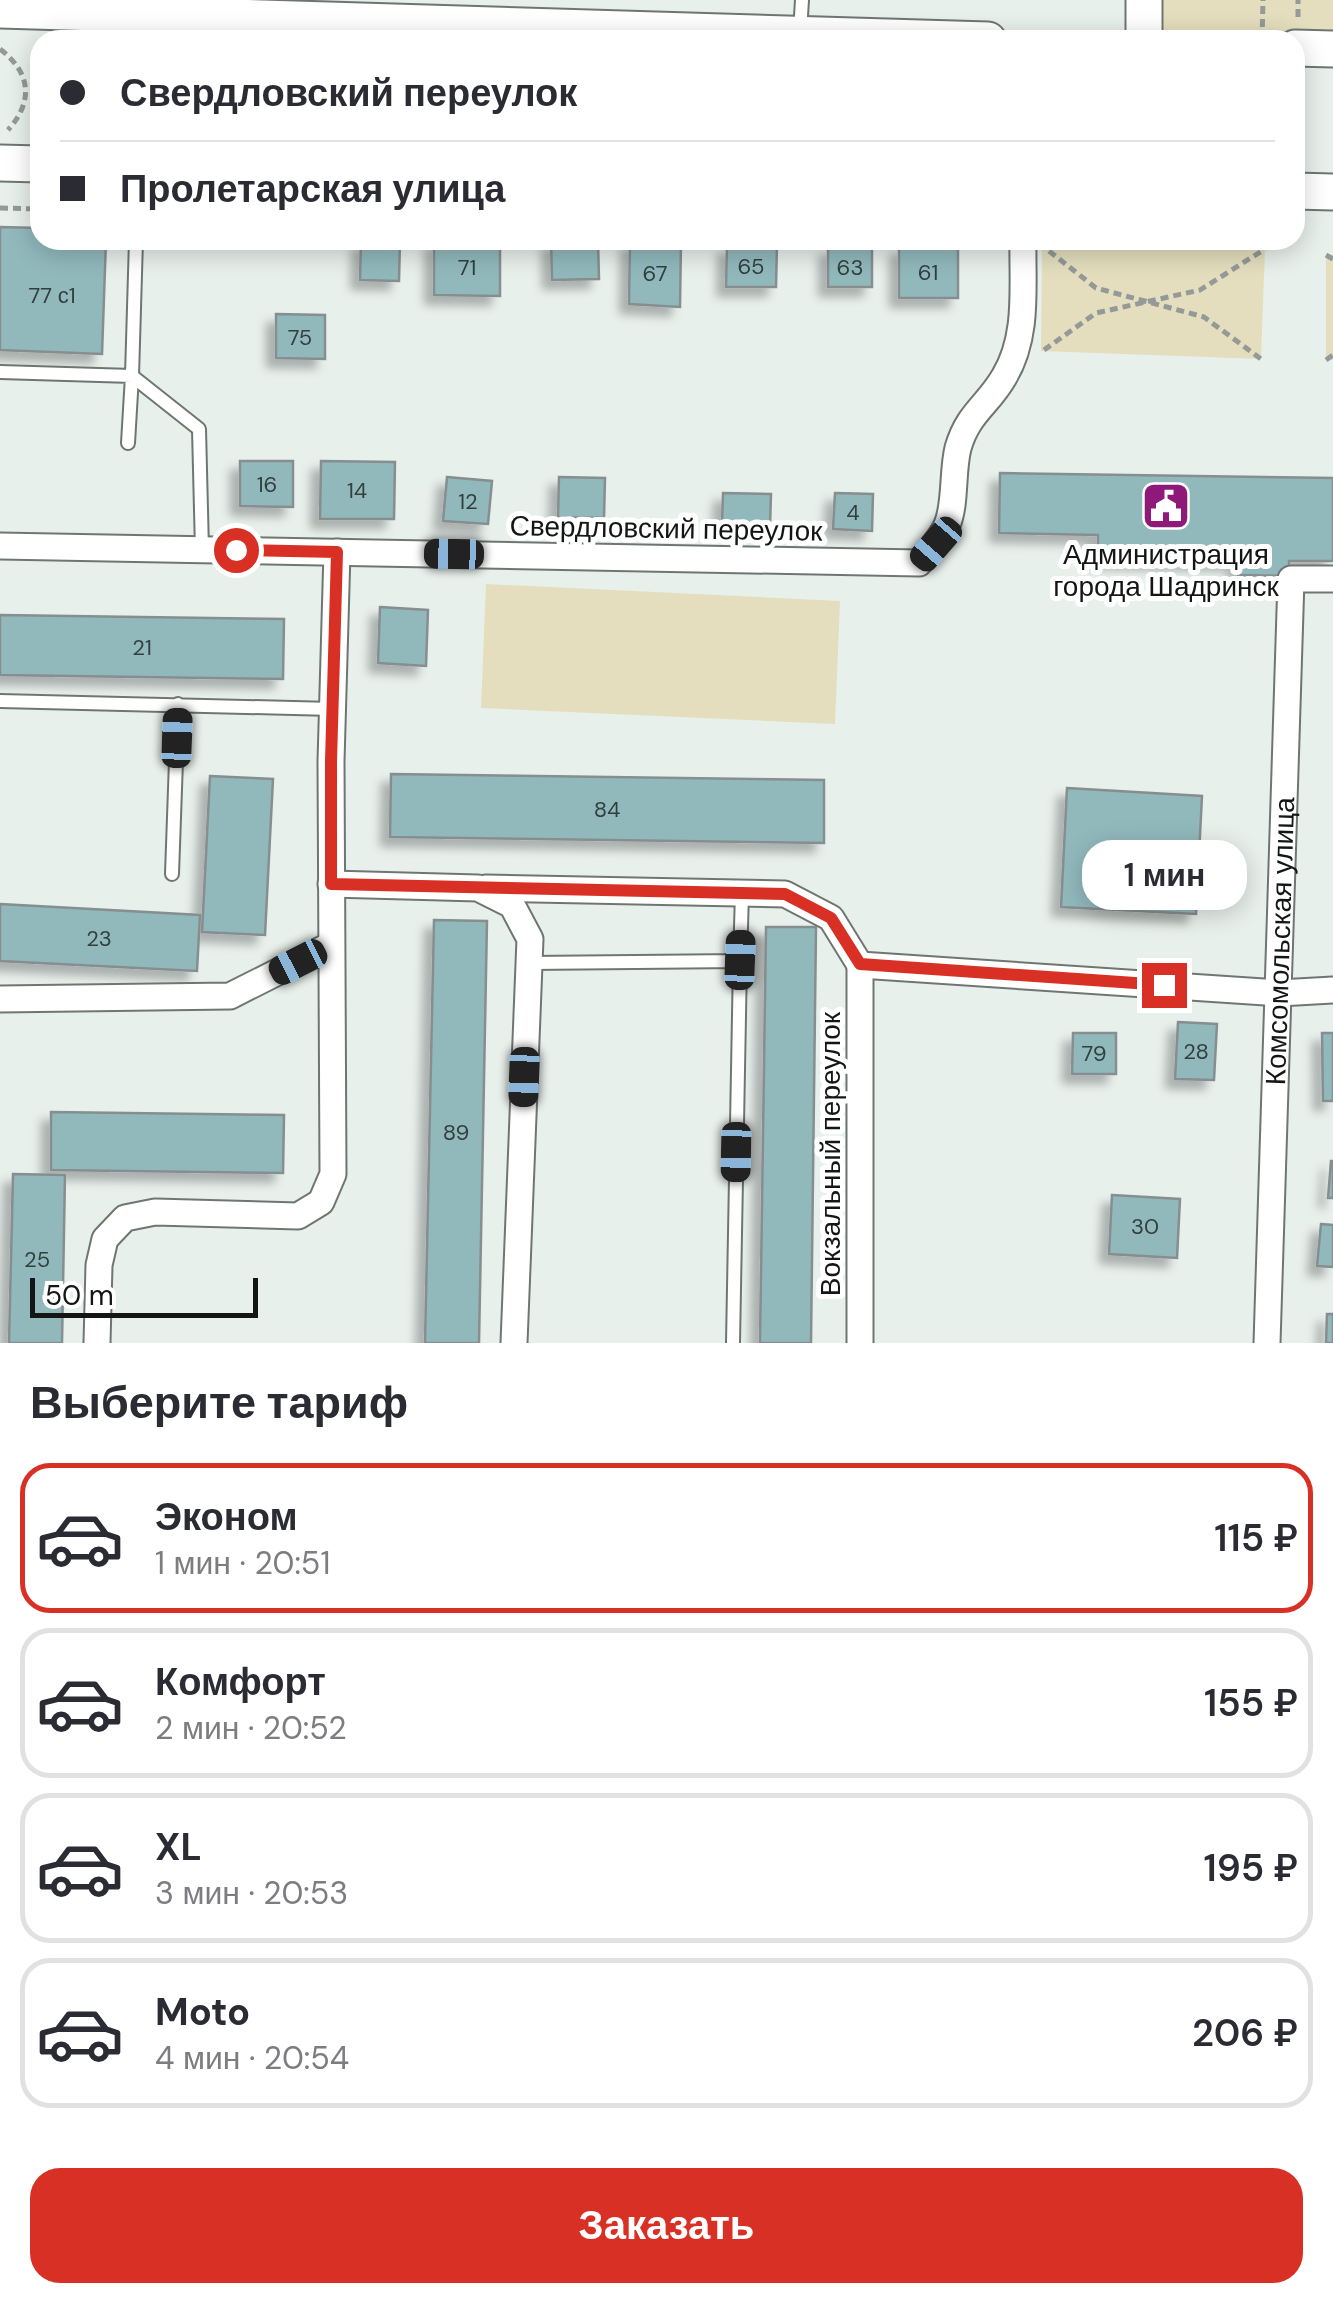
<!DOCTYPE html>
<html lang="ru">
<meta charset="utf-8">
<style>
:root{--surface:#fff;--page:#f2f2f3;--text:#2b2b33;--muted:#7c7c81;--line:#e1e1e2;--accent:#d93025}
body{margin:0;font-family:"DM Sans",sans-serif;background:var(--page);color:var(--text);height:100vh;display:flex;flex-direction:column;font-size:38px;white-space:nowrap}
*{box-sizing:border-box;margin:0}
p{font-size:32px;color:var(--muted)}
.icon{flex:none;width:55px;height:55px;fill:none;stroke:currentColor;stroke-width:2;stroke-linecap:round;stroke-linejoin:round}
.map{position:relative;height:1343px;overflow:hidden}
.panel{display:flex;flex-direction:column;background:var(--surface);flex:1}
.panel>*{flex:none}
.guide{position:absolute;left:30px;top:30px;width:1275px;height:220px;border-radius:30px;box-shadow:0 5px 25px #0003;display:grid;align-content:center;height:220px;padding:0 30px;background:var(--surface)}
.scale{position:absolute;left:30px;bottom:25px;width:228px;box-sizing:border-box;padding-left:10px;border:5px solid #131615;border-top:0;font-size:28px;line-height:35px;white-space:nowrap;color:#131615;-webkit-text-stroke:8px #fff;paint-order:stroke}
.end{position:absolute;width:45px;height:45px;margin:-22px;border:12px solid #d93025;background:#fff;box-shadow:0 0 0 5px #fff}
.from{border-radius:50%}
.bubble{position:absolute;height:70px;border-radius:30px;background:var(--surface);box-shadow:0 5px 25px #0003;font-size:32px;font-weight:600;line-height:70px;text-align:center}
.car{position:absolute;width:30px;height:60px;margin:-30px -15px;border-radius:12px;box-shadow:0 0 8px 2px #0007;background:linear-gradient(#222 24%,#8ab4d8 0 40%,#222 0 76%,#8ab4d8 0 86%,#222 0)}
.guide b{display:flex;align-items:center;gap:35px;height:95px;font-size:38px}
.guide b+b{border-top:2px solid var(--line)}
.guide i{width:25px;height:25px;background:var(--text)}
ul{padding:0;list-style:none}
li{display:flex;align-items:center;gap:30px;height:150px;margin:0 20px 15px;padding:0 10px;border:5px solid var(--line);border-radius:30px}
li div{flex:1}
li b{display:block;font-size:38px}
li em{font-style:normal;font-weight:600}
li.on{border-color:var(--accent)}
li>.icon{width:90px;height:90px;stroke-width:1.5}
h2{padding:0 30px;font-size:45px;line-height:120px}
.action{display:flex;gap:20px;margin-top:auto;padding:20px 30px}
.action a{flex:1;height:115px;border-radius:30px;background:var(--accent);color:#fff;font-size:40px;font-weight:600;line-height:115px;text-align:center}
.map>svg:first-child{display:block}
.green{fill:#e4debe}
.building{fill:#91b9bc;stroke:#868e8f;stroke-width:2.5;filter:url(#shadow)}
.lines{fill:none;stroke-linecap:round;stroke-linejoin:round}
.lane-casing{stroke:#6f7672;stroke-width:16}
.street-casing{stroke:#6f7672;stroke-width:29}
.secondary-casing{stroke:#6f7672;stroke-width:39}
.path{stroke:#949a97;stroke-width:5;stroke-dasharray:8 5;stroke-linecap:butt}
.lane{stroke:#fff;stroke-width:12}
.street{stroke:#fff;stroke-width:25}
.secondary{stroke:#fff;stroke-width:35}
.route{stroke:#d93025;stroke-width:12}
.labels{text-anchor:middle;stroke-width:10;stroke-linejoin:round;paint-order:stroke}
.number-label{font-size:22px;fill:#323f3f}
.street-label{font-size:28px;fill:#131615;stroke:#fff}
.poi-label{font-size:28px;fill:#131615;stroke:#fff}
</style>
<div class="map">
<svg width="1333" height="1343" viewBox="0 0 1333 1343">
<defs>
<filter id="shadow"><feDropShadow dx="-9" dy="9" stdDeviation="5" flood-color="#0004"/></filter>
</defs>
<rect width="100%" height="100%" fill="#e8f0ec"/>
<path class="green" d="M1144,0H1333V49L1295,40H1144Z
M1042,245L1265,249L1261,359L1041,351Z
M1326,255H1333V360H1326Z
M486,584L840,601L835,724L481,708Z"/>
<path class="building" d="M0,227L40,228V240H106L102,354L0,350Z
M361,240H400L399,281L360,280Z
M434,240H500V296L434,295Z
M551,240H598L599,279L552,280Z
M630,240L681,241L680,307L629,304Z
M727,245H777L776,287H726Z
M872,246V287H828V247Z
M899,246H958V298H899Z
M276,314L325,315V359L276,358Z
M240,461H293V507L240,506Z
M321,461L395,462L394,519H320Z
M1000,473L1333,478V561H1289V576L1238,575V561L1098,559V535L999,533Z
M447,477L492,481L488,524L443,521Z
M559,477L605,478L604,518L558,517Z
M723,493L771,494L770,526L722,524Z
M835,493L873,494L872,531L833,529Z
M380,607L428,610L426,666L378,663Z
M0,615L284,619L283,679L0,675Z
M391,774L824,780V843L390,837Z
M210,776L273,779L265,935L202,932Z
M1067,788L1202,796L1196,914L1061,907Z
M0,904L200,915L197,971L0,961Z
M434,920L487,921L479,1343H425Z
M766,927H816L811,1343H760Z
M1178,1022L1217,1024L1214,1080L1175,1079Z
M1073,1033H1116V1074H1072Z
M1322,1033H1333V1101H1323Z
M51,1112L284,1115L283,1173L51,1170Z
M1331,1161H1333V1198H1328Z
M13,1174L65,1175L62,1343H9Z
M1112,1195L1180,1199L1177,1258L1109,1254Z
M1321,1224L1333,1225V1267L1317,1266Z
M1327,1314H1333V1343H1326Z"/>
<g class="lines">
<g class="lane-casing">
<path id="lane" d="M800,32L802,0
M0,372L132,376L136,240
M132,376L199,429L202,550
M128,443L132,376
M0,701L333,709
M172,874L178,704
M740,961L742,893
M529,963L740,961L733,1343"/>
</g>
<g class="street-casing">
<g id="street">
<path d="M0,546L919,563C929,551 941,539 947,525C956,504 952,472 958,448C968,413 988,405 1004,377C1029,336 1022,286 1023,240"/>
<path d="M331,884L478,888L512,905L530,939L514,1343"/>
<path d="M486,888L785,894L831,918L860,965"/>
<path d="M860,965L1279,993L1333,990"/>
<path d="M860,965V1343"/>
<path d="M0,999L230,996L331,945"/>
<path d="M97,1343L99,1265L105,1239L125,1218L155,1212L298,1216L321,1202L333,1174L331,761L337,552"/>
<path id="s1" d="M1267,1343L1291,579H1333"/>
</g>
</g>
<g class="secondary-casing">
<path id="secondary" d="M0,10L988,40
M1144,40V0
M1295,48L1333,49
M0,163L40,164
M1295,191L1333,192"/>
</g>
<path class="path" d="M1298,17V0
M1262,40L1263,0
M0,49C31,73 34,101 8,130
M33,95L35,43
M0,208L40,209
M1049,251L1096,288L1204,317L1261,359
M1326,255L1333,259
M1044,350L1096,313L1200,290L1265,249
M1326,360L1333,355"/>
<use href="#lane" class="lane"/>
<use href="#street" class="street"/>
<use href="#secondary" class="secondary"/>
</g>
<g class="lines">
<path class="route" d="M236,550L337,552L331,761V884L785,894L831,918L860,964L1164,985"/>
</g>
<defs>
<g id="civic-square" transform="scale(2.5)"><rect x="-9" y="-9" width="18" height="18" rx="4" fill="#8e1979" stroke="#fff"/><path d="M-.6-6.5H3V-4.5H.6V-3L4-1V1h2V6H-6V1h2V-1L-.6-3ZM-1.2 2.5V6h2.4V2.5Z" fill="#fff"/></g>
</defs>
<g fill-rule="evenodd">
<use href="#civic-square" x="1166" y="506"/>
</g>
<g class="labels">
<g class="number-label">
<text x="751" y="274">65</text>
<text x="467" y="275">71</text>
<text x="850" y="275">63</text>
<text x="928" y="280">61</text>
<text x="655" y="281">67</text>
<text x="52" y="303">77 с1</text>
<text x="300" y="345">75</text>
<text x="267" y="492">16</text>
<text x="357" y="498">14</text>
<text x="468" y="509">12</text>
<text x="853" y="520">4</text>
<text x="142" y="655">21</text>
<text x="607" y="817">84</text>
<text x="99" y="946">23</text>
<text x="1196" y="1059">28</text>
<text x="1094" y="1061">79</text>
<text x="456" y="1140">89</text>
<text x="1145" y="1234">30</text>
<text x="37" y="1267">25</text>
</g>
<g class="street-label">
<text transform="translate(666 528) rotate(1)" y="10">Свердловский переулок</text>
<text dy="10" stroke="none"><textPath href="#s1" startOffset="402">Комсомольская улица</textPath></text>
<text transform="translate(830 1154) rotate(-90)" y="10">Вокзальный переулок</text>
</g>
<g class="poi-label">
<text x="1166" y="564">Администрация<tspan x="1166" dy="32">города Шадринск</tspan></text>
</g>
</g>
</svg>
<div class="scale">50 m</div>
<i class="end from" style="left:236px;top:550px"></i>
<i class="end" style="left:1164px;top:985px"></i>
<div class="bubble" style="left:1082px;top:840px;width:165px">1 мин</div>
<i class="car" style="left:936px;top:544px;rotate:221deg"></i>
<i class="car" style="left:454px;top:554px;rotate:271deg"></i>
<i class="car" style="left:177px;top:738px;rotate:2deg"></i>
<i class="car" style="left:740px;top:960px;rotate:2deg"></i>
<i class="car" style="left:298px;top:962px;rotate:243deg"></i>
<i class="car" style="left:524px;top:1077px;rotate:182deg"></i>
<i class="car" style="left:736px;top:1152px;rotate:181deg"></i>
<div class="guide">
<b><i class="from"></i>Свердловский переулок</b>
<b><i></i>Пролетарская улица</b>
</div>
</div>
<section class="panel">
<h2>Выберите тариф</h2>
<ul>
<li class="on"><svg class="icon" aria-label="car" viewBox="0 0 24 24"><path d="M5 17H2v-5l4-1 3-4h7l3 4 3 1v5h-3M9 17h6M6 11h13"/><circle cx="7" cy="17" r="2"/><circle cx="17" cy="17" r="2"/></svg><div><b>Эконом</b><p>1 мин · 20:51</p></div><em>115 ₽</em></li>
<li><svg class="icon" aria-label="car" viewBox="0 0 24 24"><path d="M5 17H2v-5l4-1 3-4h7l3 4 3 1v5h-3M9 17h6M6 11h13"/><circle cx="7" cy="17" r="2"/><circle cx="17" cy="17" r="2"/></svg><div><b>Комфорт</b><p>2 мин · 20:52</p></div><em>155 ₽</em></li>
<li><svg class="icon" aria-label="car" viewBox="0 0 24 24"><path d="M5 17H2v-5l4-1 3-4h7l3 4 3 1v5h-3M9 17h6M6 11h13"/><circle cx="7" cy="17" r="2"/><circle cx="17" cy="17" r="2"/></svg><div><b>XL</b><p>3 мин · 20:53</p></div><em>195 ₽</em></li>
<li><svg class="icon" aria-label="car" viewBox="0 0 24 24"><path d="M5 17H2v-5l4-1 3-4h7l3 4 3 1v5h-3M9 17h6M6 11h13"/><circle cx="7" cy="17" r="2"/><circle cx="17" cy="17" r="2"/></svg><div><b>Moto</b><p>4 мин · 20:54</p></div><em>206 ₽</em></li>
</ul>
<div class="action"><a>Заказать</a></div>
</section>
